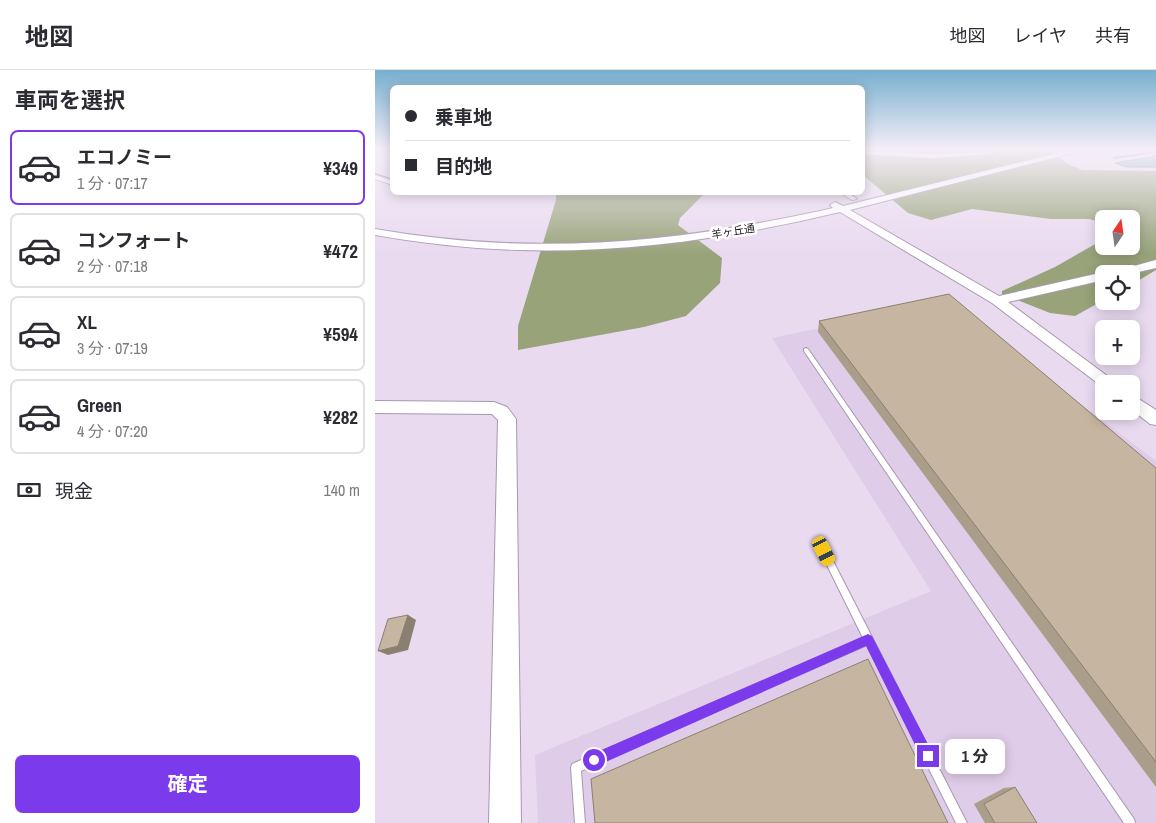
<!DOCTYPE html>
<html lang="ja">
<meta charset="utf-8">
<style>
:root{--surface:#fff;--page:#f2f2f3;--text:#2b2b33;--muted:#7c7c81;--line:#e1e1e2;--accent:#7c3aed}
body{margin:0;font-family:"Archivo Narrow","Noto Sans JP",sans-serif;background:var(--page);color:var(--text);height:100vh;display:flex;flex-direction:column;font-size:19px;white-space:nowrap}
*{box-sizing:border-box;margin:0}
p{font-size:16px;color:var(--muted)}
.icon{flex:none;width:28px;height:28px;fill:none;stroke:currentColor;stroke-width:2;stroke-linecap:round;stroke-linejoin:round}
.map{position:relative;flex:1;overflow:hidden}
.panel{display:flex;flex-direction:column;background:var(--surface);width:375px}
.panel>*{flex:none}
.hud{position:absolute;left:15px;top:15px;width:475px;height:110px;border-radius:8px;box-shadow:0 2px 12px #0003;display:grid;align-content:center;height:110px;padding:0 15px;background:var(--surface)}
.needle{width:32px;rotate:13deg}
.buttons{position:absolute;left:720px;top:140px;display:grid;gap:10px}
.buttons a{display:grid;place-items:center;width:45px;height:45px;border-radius:8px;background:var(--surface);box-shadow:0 2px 12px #0003;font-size:25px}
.end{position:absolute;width:22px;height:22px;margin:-11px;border:6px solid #7c3aed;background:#fff;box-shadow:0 0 0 2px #fff}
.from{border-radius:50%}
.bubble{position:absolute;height:35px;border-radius:8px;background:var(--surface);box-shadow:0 2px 12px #0003;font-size:16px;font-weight:700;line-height:35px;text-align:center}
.car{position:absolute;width:15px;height:30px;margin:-15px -8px;border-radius:6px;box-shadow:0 0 4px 1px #0007;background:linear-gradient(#f5c518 24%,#345 0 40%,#f5c518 0 76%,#345 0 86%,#f5c518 0)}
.hud b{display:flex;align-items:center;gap:18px;height:48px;font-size:19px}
.hud b+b{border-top:1px solid var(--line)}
.hud i{width:12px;height:12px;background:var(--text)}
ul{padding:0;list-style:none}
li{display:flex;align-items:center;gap:15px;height:75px;margin:0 10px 8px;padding:0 5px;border:2px solid var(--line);border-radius:8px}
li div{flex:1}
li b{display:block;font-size:19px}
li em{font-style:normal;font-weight:700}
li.active{border-color:var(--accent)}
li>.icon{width:45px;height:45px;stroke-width:1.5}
h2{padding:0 15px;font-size:22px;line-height:60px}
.pay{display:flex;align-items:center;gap:12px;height:55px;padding:0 15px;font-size:19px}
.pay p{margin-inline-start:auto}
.primary-button{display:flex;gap:10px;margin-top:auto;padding:10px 15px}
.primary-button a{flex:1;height:58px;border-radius:8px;background:var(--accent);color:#fff;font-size:20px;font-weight:700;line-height:58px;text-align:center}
header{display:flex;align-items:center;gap:30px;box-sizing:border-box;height:70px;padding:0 25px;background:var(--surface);border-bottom:1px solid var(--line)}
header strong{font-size:24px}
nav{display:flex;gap:28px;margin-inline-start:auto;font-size:18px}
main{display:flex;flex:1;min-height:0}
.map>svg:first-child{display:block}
.built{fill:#dfcce8}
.forest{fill:#98a37a}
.water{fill:#6ea7a7;stroke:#567c7e}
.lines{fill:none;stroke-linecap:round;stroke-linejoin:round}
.stream{stroke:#567c7e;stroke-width:2}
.lane-casing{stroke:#a798ad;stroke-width:2}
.street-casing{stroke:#a798ad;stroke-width:2}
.secondary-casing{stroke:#a798ad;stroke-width:2}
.lane{fill:#fff;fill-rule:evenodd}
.street{fill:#fff;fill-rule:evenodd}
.secondary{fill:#fff;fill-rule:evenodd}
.wall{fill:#aa9d8a}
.shaded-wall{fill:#8b7f71}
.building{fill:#c6b6a1;stroke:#8b7f71}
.route{fill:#7c3aed}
.labels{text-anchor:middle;stroke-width:5;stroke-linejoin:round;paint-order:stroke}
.far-street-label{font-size:11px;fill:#1e1920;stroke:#fff}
</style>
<header>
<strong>地図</strong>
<nav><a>地図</a><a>レイヤ</a><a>共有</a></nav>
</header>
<main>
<section class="panel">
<h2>車両を選択</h2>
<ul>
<li class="active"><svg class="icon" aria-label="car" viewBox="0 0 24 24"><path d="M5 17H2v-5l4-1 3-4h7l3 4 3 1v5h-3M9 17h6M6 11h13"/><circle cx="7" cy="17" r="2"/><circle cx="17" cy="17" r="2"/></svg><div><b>エコノミー</b><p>1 分 · 07:17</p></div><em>¥349</em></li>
<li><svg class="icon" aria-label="car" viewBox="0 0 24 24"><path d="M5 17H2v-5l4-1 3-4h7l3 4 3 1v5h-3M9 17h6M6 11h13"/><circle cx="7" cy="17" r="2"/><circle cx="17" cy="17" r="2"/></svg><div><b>コンフォート</b><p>2 分 · 07:18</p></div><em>¥472</em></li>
<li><svg class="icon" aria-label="car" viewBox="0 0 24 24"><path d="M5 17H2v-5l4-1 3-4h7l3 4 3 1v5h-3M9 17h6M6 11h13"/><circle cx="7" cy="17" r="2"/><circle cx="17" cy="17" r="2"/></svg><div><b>XL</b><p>3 分 · 07:19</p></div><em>¥594</em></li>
<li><svg class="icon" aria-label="car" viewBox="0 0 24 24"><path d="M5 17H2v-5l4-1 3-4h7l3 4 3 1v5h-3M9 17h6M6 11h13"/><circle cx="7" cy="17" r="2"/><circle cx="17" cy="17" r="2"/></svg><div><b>Green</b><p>4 分 · 07:20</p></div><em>¥282</em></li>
</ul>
<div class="pay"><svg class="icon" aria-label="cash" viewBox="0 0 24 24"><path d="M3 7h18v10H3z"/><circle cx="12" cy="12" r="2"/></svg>現金<p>140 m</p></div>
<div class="primary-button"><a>確定</a></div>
</section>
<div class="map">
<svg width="781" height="753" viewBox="0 0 781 753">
<rect width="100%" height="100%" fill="#e9daf0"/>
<path class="built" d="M571,232L781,391V753H163L160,685L556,521L397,268Z"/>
<path class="forest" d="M488,79H673L693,94L707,100L781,101V200L756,215V204H729V230L700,246L675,243L627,224V221L680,197L729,169V176H756V149H729V153L714,149H676L597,139L556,150L533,143L488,105Z
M181,123H330L305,148L303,155L347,188L345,213L311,246L269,257L143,280V256L181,130Z"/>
<path class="water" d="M781,86V97H752L740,93Z"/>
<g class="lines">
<path class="stream" d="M612,83H620
M739,88L781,82
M0,104L18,110"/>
<g class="lane-casing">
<path id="lane" d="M431,278L433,279L759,749L760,753H749L429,281V279Z
M449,478L452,479L592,753H581L492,575L206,701L210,753H200L196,698L197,694L488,568L445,481L446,479Z"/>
</g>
<g class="street-casing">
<path id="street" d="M488,80L555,84L614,82L617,84L555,88L488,84Z
M0,105L18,111V115L0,109Z
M184,122H239L236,124Z
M464,122H472L482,129L477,130Z"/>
</g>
<g class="secondary-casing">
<path id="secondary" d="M699,79H713L475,140L624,226L729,202L733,203L781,190V198L755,204H729V210L633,232L743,314H729V318L617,233L465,142C306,180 162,194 0,165V159C156,186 291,174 445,141L458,138L455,135L460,132L468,136Z
M756,324L781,340V355L775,354L756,339Z
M0,331L119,332L132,337L141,349L146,753H114L123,350L117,344L0,343Z"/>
</g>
<use href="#lane" class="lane"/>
<use href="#street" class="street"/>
<use href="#secondary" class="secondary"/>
</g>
<path class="wall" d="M444,251L781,398V717L443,262Z
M640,717L662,753H610L599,734L629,718Z"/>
<path class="shaded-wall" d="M33,545L41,550L33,580L13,585L3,581Z"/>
<path class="building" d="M574,224L781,398V692L444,251Z
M33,545L23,576L3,581L13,549Z
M493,589L573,753H220L216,709Z
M640,717L662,753H620L609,734Z"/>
<linearGradient id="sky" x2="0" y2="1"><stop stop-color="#77afce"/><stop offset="0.43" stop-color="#f5eef8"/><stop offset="1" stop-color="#f5eef8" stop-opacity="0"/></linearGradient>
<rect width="781" height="184" fill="url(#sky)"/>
<path class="route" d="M493,564L497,566L557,682L559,686L557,691L553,693L548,691L491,576L224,695L219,697L215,695L213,690L215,685Z"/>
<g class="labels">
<g class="far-street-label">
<text transform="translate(358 161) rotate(-9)" y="4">羊ヶ丘通</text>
</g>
</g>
</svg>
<div class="buttons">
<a><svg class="needle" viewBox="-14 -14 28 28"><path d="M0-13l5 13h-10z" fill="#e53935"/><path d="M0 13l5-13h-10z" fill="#7c7c81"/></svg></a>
<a><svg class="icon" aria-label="locate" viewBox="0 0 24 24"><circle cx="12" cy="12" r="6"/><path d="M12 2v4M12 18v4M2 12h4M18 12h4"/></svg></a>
<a>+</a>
<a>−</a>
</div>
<i class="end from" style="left:219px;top:690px"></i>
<i class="end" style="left:553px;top:686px"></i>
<div class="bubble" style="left:570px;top:669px;width:60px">1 分</div>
<i class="car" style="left:449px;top:481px;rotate:153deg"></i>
<div class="hud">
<b><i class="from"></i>乗車地</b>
<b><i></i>目的地</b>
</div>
</div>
</main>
